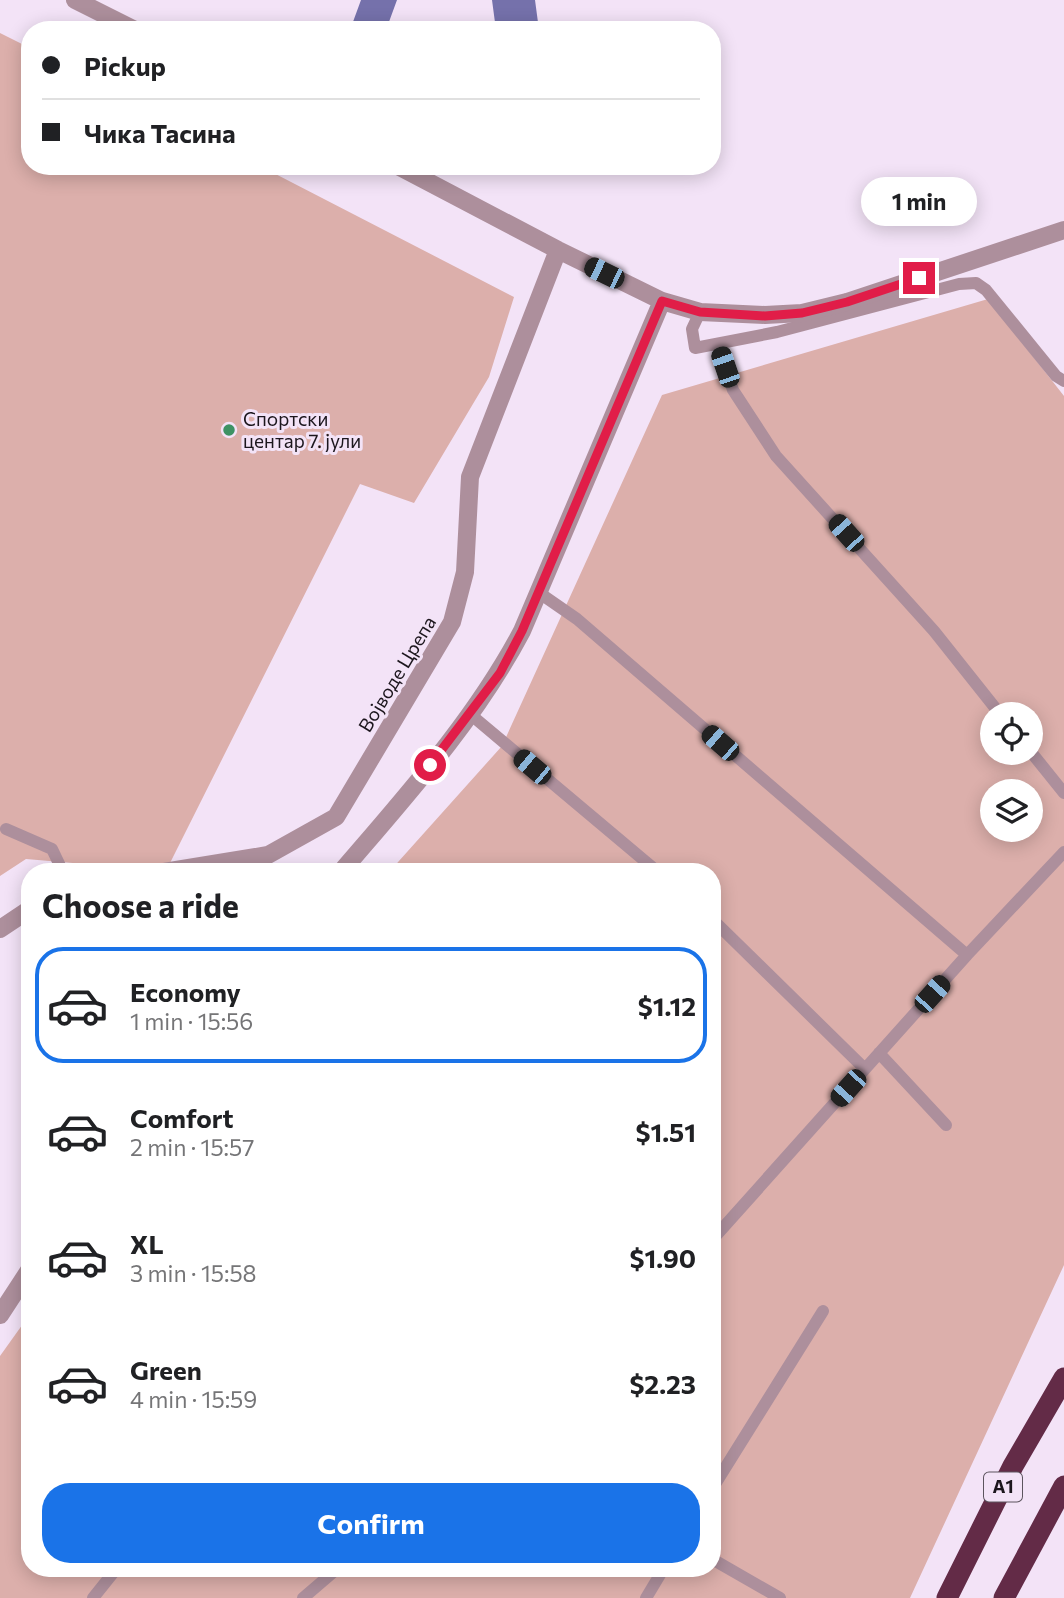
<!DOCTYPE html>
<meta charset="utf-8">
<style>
:root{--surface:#fff;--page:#f2f2f2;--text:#202124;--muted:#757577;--line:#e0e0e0;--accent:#1a73e8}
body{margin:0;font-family:Commissioner,sans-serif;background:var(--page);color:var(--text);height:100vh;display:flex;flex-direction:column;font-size:26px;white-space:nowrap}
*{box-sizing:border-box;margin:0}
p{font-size:23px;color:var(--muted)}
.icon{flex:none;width:38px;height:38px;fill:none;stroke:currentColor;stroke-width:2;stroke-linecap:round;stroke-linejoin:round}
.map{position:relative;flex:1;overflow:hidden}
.sheet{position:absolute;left:21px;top:863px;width:700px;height:714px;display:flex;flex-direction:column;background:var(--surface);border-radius:28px;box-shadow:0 4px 18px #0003}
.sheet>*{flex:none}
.guide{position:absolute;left:21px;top:21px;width:700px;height:154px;border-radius:28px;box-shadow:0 4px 18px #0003;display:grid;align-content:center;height:154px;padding:0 21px;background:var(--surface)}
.buttons{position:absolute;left:980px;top:702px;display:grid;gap:14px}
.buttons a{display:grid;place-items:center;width:63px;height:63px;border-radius:50%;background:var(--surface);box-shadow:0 4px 18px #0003;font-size:35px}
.end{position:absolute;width:32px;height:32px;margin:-16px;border:9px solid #e11d48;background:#fff;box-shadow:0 0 0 4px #fff}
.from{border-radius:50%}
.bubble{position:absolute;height:49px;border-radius:24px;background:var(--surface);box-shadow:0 4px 18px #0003;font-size:23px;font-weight:700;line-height:49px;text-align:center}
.car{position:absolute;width:21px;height:42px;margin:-21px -10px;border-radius:9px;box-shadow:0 0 5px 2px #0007;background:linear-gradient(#222 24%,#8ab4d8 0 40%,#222 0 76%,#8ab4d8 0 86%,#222 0)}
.guide b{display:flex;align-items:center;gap:24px;height:66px;font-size:26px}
.guide b+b{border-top:2px solid var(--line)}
.guide i{width:18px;height:18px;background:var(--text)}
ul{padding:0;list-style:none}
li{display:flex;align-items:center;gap:21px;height:116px;margin:0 14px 10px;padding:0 7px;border:4px solid transparent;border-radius:28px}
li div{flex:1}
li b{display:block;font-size:26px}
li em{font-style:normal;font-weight:700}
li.selected{border-color:var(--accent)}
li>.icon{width:63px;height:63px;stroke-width:1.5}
h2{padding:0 21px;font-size:32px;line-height:84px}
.primary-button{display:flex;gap:14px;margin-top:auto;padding:14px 21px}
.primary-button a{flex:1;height:80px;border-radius:28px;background:var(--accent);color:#fff;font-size:28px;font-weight:700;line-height:80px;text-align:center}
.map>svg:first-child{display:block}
.green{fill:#dcafab;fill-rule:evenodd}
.building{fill:#7571ab}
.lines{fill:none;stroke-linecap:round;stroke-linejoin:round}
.lane{stroke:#ad8f9c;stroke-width:12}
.street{stroke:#ad8f9c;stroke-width:18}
.highway{stroke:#632b47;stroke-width:21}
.route{stroke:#e11d48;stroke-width:9}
.poi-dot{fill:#3e9264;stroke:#f3e3f7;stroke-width:2.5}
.labels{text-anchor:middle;stroke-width:6;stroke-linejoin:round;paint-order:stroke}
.shield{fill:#f3e3f7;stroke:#5c545e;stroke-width:2}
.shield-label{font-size:18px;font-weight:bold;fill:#1c161d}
.poi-label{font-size:19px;fill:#1c161d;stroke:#f3e3f7;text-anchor:start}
.street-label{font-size:19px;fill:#1c161d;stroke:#f3e3f7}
</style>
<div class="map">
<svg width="1064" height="1598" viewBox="0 0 1064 1598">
<rect width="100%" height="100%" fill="#f3e3f7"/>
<path class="green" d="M0,33L30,48V166H260L514,297L489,377L414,503L360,484L166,871L26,859L0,876Z
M988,299L1064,396V1265L910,1598H0V1356L30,1314V1568H712V872L390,871L502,746L662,395ZM992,714H1031V752H992ZM992,791H1031V830H992Z"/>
<path class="building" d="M361,0H397L386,30H350Z
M492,0H535L539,30H496Z"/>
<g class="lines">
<path class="lane" d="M700,312L692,329L695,348L777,332L959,284L976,283L986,290L1056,376L1064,381
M717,344L733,390L776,456L934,631L1000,714
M538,592L577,619L967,955
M470,714L658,872
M1031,752L1064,793
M6,829L52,849L63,872
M712,919L865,1069
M879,1053L946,1125
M712,1240L967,955L1064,852
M712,1489L823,1311
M712,1559L780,1598
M93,1598L117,1568
M303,1598L338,1568
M646,1598L664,1568"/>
<path class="street" d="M75,0L135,30
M398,166L558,250L662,301L700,312L765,315L802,313L847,302L1064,230
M164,872L268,855L336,817L452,622L465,572L470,477L558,250
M341,872C406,796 475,720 522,631L662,301
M0,929L30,909
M0,1315L30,1269"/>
<path class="highway" d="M947,1598L1013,1466L1064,1378
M1004,1598L1064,1486"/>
</g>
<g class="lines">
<path class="route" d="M430,765L500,673L522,631L662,301L700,312L765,316L802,313L847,302L919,278"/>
</g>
<circle class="poi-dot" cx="229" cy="430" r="7"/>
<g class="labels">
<rect class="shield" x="984" y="1472.5" width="38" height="29" rx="5"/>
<g class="shield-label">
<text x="1003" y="1493">A1</text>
</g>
<g class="poi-label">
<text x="243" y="426">Спортски<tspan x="243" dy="22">центар 7. јули</tspan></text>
</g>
<g class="street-label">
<text transform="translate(397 674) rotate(-59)" y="7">Војводе Црепа</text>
</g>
</g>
</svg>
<div class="buttons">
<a><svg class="icon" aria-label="locate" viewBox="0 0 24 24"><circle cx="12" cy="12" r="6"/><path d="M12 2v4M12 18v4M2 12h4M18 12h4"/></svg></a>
<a><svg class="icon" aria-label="layers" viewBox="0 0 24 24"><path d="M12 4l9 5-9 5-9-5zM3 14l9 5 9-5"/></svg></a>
</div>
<i class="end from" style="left:430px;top:765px"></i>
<i class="end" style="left:919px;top:278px"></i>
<div class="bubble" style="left:861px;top:177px;width:116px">1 min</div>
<i class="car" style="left:604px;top:273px;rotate:296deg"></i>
<i class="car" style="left:725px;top:367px;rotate:341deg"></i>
<i class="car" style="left:846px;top:533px;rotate:318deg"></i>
<i class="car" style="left:720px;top:743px;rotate:311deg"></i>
<i class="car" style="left:532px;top:767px;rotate:310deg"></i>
<i class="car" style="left:932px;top:994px;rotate:42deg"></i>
<i class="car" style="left:848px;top:1088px;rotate:222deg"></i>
<div class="guide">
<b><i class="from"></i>Pickup</b>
<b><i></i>Чика Тасина</b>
</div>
<section class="sheet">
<h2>Choose a ride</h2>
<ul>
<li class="selected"><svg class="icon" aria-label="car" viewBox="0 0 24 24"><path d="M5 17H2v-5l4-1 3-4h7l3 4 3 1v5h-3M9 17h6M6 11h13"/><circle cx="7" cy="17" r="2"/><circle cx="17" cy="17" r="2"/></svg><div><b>Economy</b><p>1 min · 15:56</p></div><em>$1.12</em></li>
<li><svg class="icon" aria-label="car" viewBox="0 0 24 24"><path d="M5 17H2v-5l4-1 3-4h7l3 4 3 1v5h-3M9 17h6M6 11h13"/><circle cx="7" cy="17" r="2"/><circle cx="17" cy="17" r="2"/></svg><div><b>Comfort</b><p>2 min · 15:57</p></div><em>$1.51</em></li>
<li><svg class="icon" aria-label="car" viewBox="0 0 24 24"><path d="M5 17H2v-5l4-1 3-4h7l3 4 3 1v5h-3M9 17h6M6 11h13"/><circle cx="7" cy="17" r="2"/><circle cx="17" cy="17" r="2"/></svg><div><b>XL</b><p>3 min · 15:58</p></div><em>$1.90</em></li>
<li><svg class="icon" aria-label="car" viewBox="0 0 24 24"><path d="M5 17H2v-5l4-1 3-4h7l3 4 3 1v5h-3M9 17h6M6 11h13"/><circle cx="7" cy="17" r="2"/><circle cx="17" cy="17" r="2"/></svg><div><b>Green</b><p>4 min · 15:59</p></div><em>$2.23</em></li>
</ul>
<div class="primary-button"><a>Confirm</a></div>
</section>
</div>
